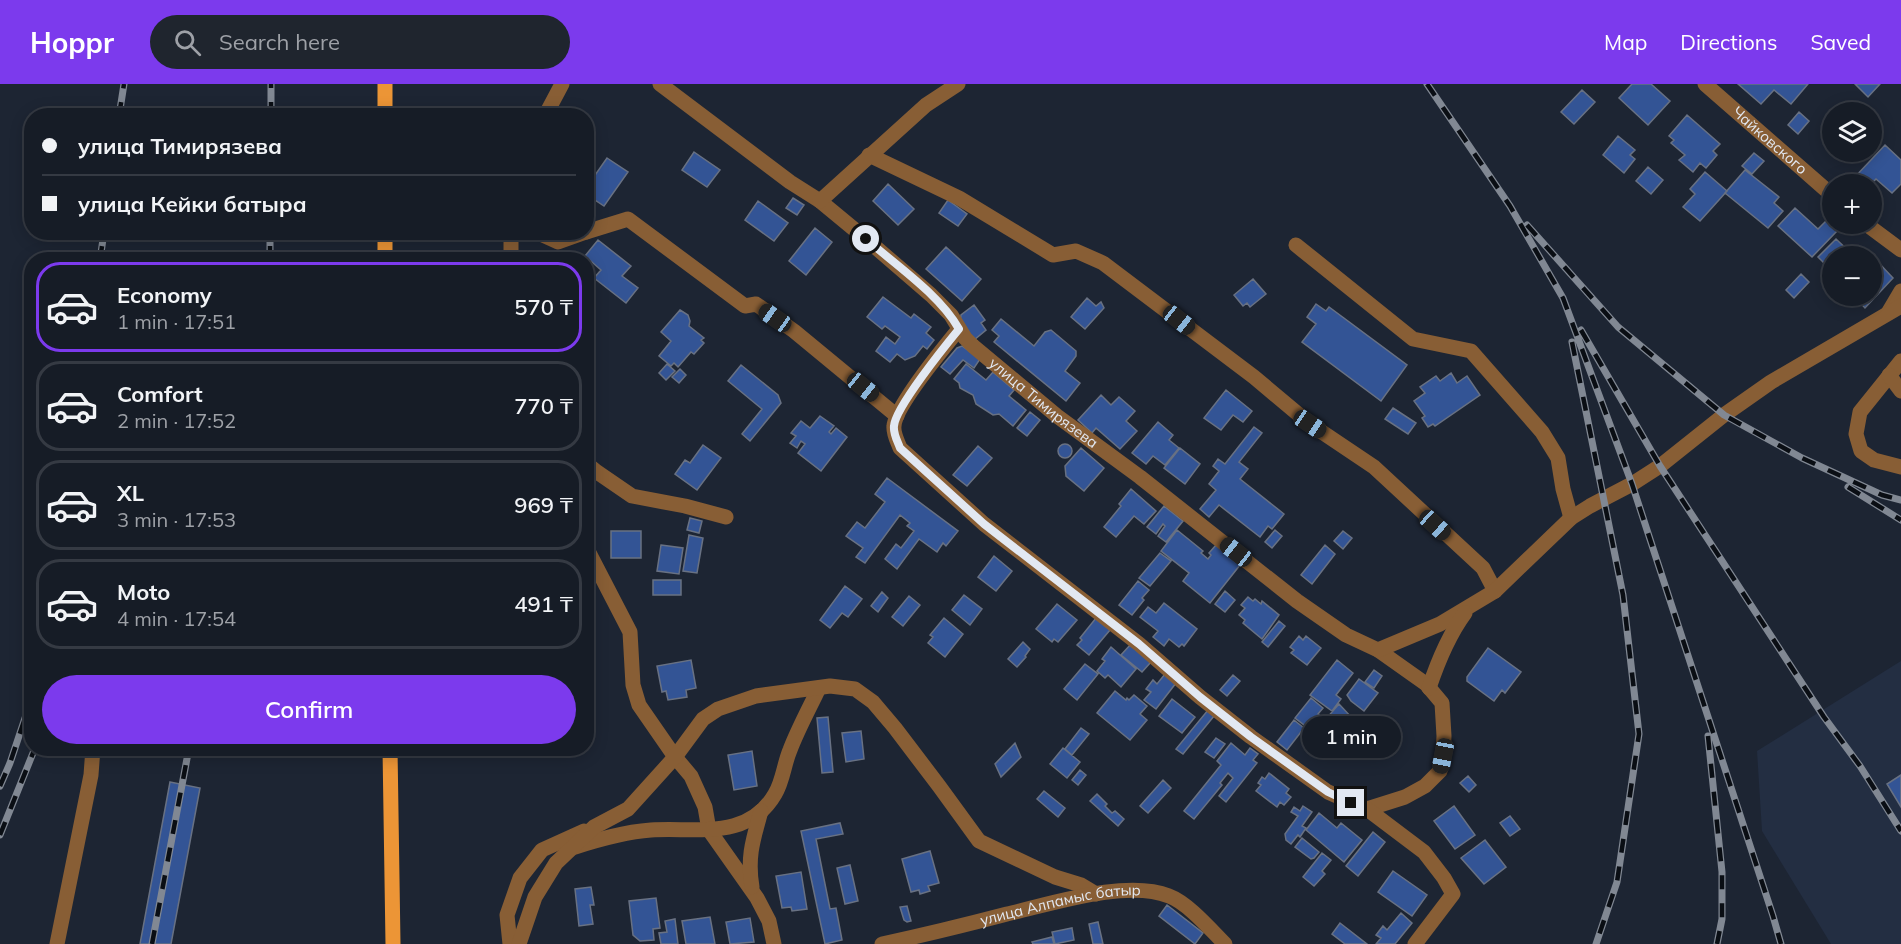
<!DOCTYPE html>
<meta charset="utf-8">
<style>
:root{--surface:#161c26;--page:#1f252e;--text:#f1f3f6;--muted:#9ea1a7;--line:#353a43;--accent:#7c3aed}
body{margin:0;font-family:Mulish,sans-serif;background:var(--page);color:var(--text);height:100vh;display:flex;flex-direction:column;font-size:22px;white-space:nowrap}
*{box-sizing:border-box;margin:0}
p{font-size:20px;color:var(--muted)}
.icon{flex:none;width:33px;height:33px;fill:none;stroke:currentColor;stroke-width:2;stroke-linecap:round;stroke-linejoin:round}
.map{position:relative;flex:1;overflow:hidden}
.sheet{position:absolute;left:24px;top:168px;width:570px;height:504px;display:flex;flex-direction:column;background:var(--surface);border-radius:24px;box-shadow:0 3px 15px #0003,0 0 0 2px var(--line)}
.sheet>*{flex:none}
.top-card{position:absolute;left:24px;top:24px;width:570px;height:132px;border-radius:24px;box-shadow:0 3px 15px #0003,0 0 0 2px var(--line);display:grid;align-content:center;height:132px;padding:0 18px;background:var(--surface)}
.tools{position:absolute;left:1822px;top:18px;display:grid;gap:12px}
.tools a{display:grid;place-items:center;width:60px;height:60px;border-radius:50%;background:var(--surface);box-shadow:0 3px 15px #0003,0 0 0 2px var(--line);font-size:30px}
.end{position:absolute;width:27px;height:27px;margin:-14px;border:8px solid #e2e8f2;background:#111;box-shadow:0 0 0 3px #111}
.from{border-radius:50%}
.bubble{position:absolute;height:42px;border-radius:21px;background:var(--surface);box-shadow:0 3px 15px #0003,0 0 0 2px var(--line);font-size:20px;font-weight:600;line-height:42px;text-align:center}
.car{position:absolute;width:18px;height:36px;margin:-18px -9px;border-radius:8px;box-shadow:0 0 4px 2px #0007;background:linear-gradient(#222 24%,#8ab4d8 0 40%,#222 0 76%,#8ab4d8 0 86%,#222 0)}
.top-card b{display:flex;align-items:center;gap:21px;height:57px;font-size:22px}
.top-card b+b{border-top:2px solid var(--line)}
.top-card i{width:15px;height:15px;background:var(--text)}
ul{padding:10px 0 0;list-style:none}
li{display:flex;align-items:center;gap:18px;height:90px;margin:0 12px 9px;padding:0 6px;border:3px solid var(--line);border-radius:24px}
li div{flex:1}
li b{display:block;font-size:22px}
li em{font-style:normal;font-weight:600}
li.active{border-color:var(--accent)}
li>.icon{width:54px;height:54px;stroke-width:1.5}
.button{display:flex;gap:12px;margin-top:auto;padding:12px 18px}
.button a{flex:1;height:69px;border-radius:36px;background:var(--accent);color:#fff;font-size:24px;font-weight:600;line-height:69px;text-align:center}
header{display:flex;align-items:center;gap:36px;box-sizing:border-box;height:84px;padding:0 30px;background:var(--accent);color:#fff}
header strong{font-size:28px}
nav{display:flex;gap:33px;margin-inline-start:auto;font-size:21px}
.search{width:420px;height:54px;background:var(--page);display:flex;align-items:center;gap:15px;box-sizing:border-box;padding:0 21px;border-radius:33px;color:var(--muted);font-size:22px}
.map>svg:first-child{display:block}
.built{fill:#232e42}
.building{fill:#335495;stroke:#687183;stroke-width:1.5}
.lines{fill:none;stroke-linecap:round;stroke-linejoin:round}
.minor{stroke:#885e35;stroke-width:15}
.major{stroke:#ec9536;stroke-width:15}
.rail-casing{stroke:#818893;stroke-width:7}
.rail{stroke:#0a0e14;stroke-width:4.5;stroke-dasharray:14;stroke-linecap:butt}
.route{stroke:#e2e8f2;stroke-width:8}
.labels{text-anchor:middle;stroke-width:6;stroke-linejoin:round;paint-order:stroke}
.street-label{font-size:15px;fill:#e2e8f2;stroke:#0a0e14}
</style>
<header>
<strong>Hoppr</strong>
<div class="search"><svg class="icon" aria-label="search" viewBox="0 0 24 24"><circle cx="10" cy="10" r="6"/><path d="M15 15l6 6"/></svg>Search here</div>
<nav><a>Map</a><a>Directions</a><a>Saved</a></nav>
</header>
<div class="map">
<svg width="1901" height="860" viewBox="0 0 1901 860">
<rect width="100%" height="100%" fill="#1d2533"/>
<path class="built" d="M1901,577V860H1831L1762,747L1757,667Z"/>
<path class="building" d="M1632,0H1651L1670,17L1648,41L1619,14Z
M1738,0H1808L1791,20L1774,6L1761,20Z
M1855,0H1880L1868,13Z
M1582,6L1595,18L1574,40L1561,28Z
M1799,28L1809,37L1798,50L1788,41Z
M1687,31L1720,60L1713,67L1717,71L1706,84L1700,79L1693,88L1679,76L1685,71L1671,59L1674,56L1669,52Z
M1618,52L1635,66L1630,71L1635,75L1624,89L1603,71Z
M1885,61L1901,76V100L1892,109L1876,95L1871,100H1860L1854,94Z
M694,68L720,86L707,103L682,86Z
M1754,69L1764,77L1752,90L1742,82Z
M607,74L628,88L604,122L586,110V104Z
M1648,83L1663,96L1651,110L1636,97Z
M1745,86L1779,113L1774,119L1783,127L1768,144L1725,109Z
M1705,88L1727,107L1700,137L1683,123L1695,110L1690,105Z
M888,100L914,125L898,141L873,117Z
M793,114L804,121L797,131L786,124Z
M948,116L967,130L958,142L939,129Z
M758,117L788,139L774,157L745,136Z
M1795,124L1818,145L1826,137L1837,147L1812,173L1778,142Z
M815,144L832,158L806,191L789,177Z
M1836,155L1854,172H1833V188L1818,173Z
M598,156L631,182L622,192L638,204L626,219L594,194L601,186L585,172Z
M946,163L981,195L962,217L926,185Z
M1877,177L1893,194L1865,224L1854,212H1872V193L1875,190L1872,187V182Z
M1801,190L1809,198L1794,214L1786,206Z
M1253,195L1266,210L1250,223L1247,219L1243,222L1234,211Z
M883,213L911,234L914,230L931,243L926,249L934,256L927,265L923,262L915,272L905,276L897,270L890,278L876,267L886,253L895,260L900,253L885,242L882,245L867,233Z
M1087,214L1096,222L1101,218L1104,224L1085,245L1071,233Z
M1316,220L1326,227L1329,223L1407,281L1381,317L1302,258L1316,240L1307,233Z
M974,221L985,236L981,239L986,246L974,256L960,238L961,231Z
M680,226L688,231L690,237L689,242L704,254L701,256L704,259L694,270L691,268L678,283L674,279L671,282L659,272L671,257L661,248Z
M1001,235L1034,262L1045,248L1051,246L1076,267V272L1065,287L1080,299L1066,317L994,258L999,252L992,246Z
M962,262L980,275L974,284L963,276L950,290L941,283L957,264Z
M667,280L675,287L666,296L659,289Z
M966,280L986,296L993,288L1014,306L1009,312L1026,326L1013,342L999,330L993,331L976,320L973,311L960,304L959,299L954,295Z
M741,281L778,311L781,319L750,357L742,350L762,325L728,297Z
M680,285L686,291L679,299L672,293Z
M1451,289L1457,299L1467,292L1480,311L1435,342L1433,340L1428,343L1422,334L1425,332L1414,317L1425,309L1420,303L1436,292L1440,297Z
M1226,306L1252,327L1243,338L1233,331L1221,346L1204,334Z
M1101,311L1111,321L1119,313L1135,327L1126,337L1137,347L1120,365L1096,344L1092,349L1078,336Z
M1393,324L1416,339L1408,350L1385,335Z
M1030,328L1040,336L1027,352L1017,344Z
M820,332L834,342L829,348L831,350L836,344L847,353L821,387L798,369L805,360L801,357L797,364L790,359L796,352L791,349L801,337L810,344Z
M1158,338L1173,351L1169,356L1179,364L1165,381L1153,372L1146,380L1132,369Z
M1254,343L1262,349L1239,378L1248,385L1240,395L1284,430L1272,445L1268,442L1260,453L1219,421L1209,433L1200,425L1216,406L1209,400L1219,387L1213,382L1218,375L1225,380Z
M1058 367a7 7 0 1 1 14 0a7 7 0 1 1-14 0Z
M703,361L721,374L697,406L675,390L685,376L690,379Z
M978,362L992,374L967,402L953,391Z
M1081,364L1104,384L1084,407L1066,392L1065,382Z
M1180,364L1200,380L1185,400L1164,384Z
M887,394L958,447L946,462L943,459L937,468L919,455L897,485L885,475L896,460L901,464L914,447L907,442L910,439L900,431L865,479L856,473L863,464L846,452L857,438L865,444L885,418L875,410Z
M1131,405L1156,427L1144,440L1134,432L1116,453L1104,443L1121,422L1119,420Z
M1164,422L1183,437L1166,458L1158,452L1165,442L1163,440L1156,450L1147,443Z
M690,434L702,437L699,449L687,446Z
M1177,446L1203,467L1201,469L1208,475L1211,471L1209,469L1216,461L1240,481L1210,519L1183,497L1189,489L1161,467Z
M1275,446L1282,452L1272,464L1265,458Z
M611,447H641V474H611Z
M1343,447L1352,454L1343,465L1334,457Z
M689,451L703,454L697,489L683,487Z
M661,461L683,464L679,490L657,487Z
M1325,461L1335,470L1312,500L1301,491Z
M1160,469L1171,477L1150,502L1139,494Z
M994,472L1012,487L996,507L978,493Z
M653,496H681V511H653Z
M1138,497L1149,506L1142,514L1144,516L1132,531L1119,521Z
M845,502L862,515L848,533L842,529L830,544L820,536Z
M1225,507L1235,516L1225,528L1215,520Z
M882,508L888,514L878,528L871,522Z
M964,511L982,525L970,541L952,526Z
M909,512L920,521L903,542L892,533Z
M1248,513L1253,517L1255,515L1261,520L1262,517L1279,531L1262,555L1243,539L1245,536L1239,531L1245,524L1241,521Z
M1164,519L1197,545L1184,562L1182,560L1179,563L1169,555L1164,562L1153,553L1158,547L1140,533L1148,523L1156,529Z
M1057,520L1077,536L1058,558L1054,555L1052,558L1036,545Z
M944,534L963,550L945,573L928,559L933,553L930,551Z
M1096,534L1110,546L1089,571L1077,561L1082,556L1080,554Z
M1279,537L1285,542L1268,563L1262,558Z
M1299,552L1303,556L1306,552L1321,564L1307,581L1291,569L1294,566L1290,563Z
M1023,558L1030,565L1025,572L1026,573L1017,583L1008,575Z
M1131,560L1151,578L1142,588L1121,571Z
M1111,563L1136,585L1121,603L1108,591L1105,594L1097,587L1105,577L1102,575Z
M1488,564L1521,588L1505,609L1502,606L1494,617L1467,597V593Z
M691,576L696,604L686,606L687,613L668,616L666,607L662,608L657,582Z
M1337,576L1353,589L1336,611L1341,615L1332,627L1310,611Z
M1085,580L1098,590L1077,616L1064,605Z
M1374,586L1382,592L1374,604L1365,598Z
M1165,590L1176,599L1156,625L1144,616L1151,608L1146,605L1153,596L1157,600Z
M1233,591L1240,597L1227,612L1220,606Z
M1359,595L1378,609L1364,627L1351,617L1347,611Z
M1115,607L1126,616L1127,614L1129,616L1134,611L1147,622L1140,630L1147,636L1130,656L1097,629Z
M1311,614L1323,624L1318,630L1323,634L1312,647L1295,634Z
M1172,615L1195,633L1182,649L1159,632Z
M1339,620L1353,635L1337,655L1330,649L1327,652L1321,647L1327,639L1325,636Z
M1208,626L1214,632L1183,670L1176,665Z
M828,633L833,688L822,689L817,634Z
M1294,636L1304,644L1287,666L1277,658Z
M1081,644L1089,650L1072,671L1065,665Z
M861,647L864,675L846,678L842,649Z
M1216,654L1225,660L1214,674L1205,668Z
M1015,659L1021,673L1001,693L995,680Z
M1231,659L1245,671L1250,664L1258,670L1253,676L1257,679L1226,718L1219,712L1233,694L1228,689L1220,699L1222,701L1194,735L1184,727L1221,681L1217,677Z
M1063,664L1080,678L1067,694L1050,680Z
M752,667L757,702L734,706L728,671Z
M1080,686L1086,691L1078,701L1072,696Z
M1269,689L1289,705L1286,709L1291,713L1284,721L1280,718L1277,723L1256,707L1261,701L1258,699L1262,693L1265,695Z
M1901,691V723L1887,700Z
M1468,692L1476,701L1469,708L1460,699Z
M1163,696L1171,704L1148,729L1140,722Z
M170,698L200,704L171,860H140Z
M1044,707L1065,724L1058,733L1037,715Z
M1097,710L1107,720L1105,722L1112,729L1115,727L1124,735L1118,742L1090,717Z
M1303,722L1312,728L1302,742L1306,744L1300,753L1298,751L1291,760L1286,756L1285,750L1298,732L1291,728L1294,723L1300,727Z
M1454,722L1475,751L1455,765L1434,737Z
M1319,729L1337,744L1341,739L1362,756L1344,778L1306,746Z
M1510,732L1520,745L1510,752L1500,739Z
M840,739L843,750L816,755L830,825L836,824L842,856L825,860L801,747Z
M1373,748L1385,758L1358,792L1346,782Z
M1302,754L1319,768L1314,774L1311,775L1295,763Z
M1485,756L1506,783L1484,800L1461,774Z
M930,767L939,799L928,802L930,807L920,810L919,806L911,808L902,775Z
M1322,769L1331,776L1322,787L1325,790L1314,802L1303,793Z
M850,781L858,817L845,820L837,784Z
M1393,787L1427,811L1412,832L1378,808Z
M801,788L807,825L792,827L791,823L782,824L776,792Z
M591,803L594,821H590L593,840L579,842L575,805Z
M656,814L660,844L653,845L654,856L640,857L633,851L629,817Z
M1167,821L1203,849L1195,860L1159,832Z
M907,822L911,837L907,838L904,836L900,823Z
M1401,829L1412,839L1395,860H1376L1381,854L1376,851L1383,842L1387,846Z
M710,833L715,860H686L682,837Z
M750,834L754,858L730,860L726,838Z
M675,835L678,860H661L659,849L667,848L665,837Z
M1098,838L1103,860H1093L1089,840Z
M1340,839L1367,860H1345L1332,850Z
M1072,844L1074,856L1055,860L1052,848Z
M1052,853L1054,860H1033L1032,858Z"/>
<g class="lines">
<g class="minor">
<path id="s1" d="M660,0L790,98L820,117L866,155L931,211L951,231L965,254L973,262L1057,332L1140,393L1297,517L1346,551L1378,566L1426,600L1442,619L1444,652L1443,672L1440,687L1425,702L1405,713L1367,725"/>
<path id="s2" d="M1705,0L1833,112"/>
<path d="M545,32L562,0"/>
<path d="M869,71L959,114L1053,171L1076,167L1103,179L1254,293L1310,340L1374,383L1483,484L1495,507"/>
<path d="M820,117L926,21L958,0"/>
<path d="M1866,140L1901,166"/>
<path d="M536,148L558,158L586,148"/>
<path d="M586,148L628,135L745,222L756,220L794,247L897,332"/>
<path d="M1296,161L1413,255L1471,267L1542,348L1558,374L1563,405L1571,434"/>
<path d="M511,176V148"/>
<path d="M1888,229L1901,207"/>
<path d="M959,245C945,262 895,323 894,342C893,350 898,358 900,364L984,440L1139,560L1200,613L1251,653L1328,708L1367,725L1424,768L1444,794L1453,810L1415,860"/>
<path d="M1901,277L1860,328L1856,350L1861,367L1874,376L1901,383"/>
<path d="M1889,291L1901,307"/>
<path d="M586,379L597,388L632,412L685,422L726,433"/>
<path d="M586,463L630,548L633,601L639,621L675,673L691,692L705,723L709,746L757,814L769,837L774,860"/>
<path d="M1378,566L1440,540L1495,507L1571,434L1590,422L1632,400L1660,382L1724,331L1771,298L1901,222"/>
<path d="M1429,604C1438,577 1448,552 1465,529"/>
<path d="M575,763C600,755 624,748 651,746C696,743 748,757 775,710C783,697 784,680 790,666C798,645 809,625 819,604"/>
<path d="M752,803C747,773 753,756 761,727"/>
<path d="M57,860L91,691L93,664"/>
<path d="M510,860L507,831L520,794L542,766L584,747"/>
<path d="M519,860L535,813L556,779L594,743L628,725L675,673L703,635L718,625L756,612L830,602L855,605L873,618L895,644L939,702L979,757L1055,793L1081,801L1096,810"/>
<path id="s3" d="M882,860C924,851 965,841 1007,830C1052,820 1126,795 1169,812C1188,819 1211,846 1225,860"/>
</g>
<path class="major" d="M385,0V32
M385,148V176
M390,664L393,860"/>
<g class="rail-casing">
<path id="rail" d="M1427,0L1510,122L1563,214L1632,400L1773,832L1781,860
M119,32L124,0
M271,32V0
M1527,141L1618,243L1724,331L1802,374L1882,411L1901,416
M100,176L104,148
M270,176V148
M1581,246L1660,382L1824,633L1860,682L1901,747
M1572,258L1623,511L1639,650L1617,798L1596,860
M1848,403L1901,436
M1708,652L1722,788V835L1717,860
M0,702L10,679L32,613
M0,751L35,664
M152,860L189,664"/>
</g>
<use href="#rail" class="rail"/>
</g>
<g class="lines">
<path class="route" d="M866,155C896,181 940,211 959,245C945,262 895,324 894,342C893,350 898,358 900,364L984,440L1139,560L1200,613L1251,653L1328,708L1351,719"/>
</g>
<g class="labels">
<g class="street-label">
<text dy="5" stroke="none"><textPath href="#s2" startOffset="86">Чайковского</textPath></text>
<text dy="5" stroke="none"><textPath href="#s1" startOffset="501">улица Тимирязева</textPath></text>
<text dy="5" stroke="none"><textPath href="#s3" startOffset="183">улица Алпамыс батыр</textPath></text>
</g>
</g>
</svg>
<div class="tools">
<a><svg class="icon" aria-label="layers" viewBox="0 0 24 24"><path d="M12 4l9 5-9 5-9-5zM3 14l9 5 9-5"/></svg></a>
<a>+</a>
<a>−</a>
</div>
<i class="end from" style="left:866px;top:155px"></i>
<i class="end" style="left:1351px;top:719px"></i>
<div class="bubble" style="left:1302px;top:632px;width:99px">1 min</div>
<i class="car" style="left:775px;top:234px;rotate:305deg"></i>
<i class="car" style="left:1179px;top:236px;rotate:128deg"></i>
<i class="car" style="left:863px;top:303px;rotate:129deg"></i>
<i class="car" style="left:1310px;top:340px;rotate:124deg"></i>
<i class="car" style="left:1435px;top:441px;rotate:132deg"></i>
<i class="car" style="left:1236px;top:468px;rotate:308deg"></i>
<i class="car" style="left:1443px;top:672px;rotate:191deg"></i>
<div class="top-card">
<b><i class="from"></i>улица Тимирязева</b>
<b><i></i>улица Кейки батыра</b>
</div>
<section class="sheet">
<ul>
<li class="active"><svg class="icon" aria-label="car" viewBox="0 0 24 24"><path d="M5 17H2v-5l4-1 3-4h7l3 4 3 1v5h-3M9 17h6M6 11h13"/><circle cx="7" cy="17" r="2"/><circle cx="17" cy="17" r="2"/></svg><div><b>Economy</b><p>1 min · 17:51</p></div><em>570 ₸</em></li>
<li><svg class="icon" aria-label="car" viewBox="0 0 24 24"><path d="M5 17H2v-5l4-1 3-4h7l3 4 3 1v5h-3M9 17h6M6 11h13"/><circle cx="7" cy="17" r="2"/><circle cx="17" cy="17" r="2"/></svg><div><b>Comfort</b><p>2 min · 17:52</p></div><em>770 ₸</em></li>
<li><svg class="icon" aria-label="car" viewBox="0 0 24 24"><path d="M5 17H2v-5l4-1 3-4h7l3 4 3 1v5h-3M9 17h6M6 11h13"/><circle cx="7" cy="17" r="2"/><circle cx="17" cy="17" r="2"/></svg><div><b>XL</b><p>3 min · 17:53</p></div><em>969 ₸</em></li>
<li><svg class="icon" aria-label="car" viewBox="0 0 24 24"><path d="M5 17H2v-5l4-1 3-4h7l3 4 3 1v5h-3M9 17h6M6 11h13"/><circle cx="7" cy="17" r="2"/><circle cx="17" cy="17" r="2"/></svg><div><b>Moto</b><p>4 min · 17:54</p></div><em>491 ₸</em></li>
</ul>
<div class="button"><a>Confirm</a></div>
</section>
</div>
